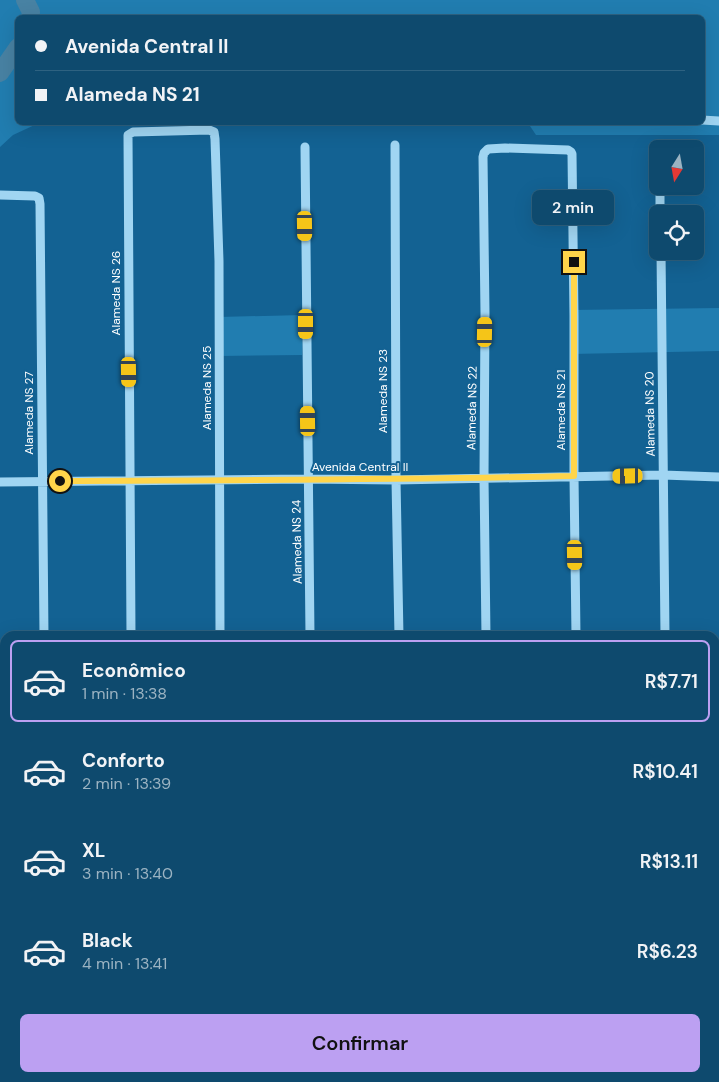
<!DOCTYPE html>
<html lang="pt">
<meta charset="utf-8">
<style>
:root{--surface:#0e4a6e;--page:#1c5476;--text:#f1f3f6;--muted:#9bb3c2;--line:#2e6281;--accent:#bca0f2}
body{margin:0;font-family:"DM Sans",sans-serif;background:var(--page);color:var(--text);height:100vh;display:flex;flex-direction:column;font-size:19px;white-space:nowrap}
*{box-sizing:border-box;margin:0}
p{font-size:16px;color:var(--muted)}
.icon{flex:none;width:28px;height:28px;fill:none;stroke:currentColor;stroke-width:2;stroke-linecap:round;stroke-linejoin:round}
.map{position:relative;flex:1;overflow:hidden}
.details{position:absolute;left:0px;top:631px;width:720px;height:451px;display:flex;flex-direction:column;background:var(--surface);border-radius:15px 15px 0 0;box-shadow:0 5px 20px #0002,0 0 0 1px var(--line)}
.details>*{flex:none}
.banner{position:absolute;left:15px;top:15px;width:690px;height:110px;border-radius:8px;box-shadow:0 5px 20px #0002,0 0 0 1px var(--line);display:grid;align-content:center;height:110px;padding:0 20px;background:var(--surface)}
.needle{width:32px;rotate:191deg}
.tools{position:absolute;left:649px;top:140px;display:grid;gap:10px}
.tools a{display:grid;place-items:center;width:55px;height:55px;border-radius:8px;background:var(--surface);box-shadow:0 5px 20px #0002,0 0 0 1px var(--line);font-size:25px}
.end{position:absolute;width:22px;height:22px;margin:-11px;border:6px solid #ffd54a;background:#111;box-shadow:0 0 0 2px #111}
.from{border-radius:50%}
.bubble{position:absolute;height:35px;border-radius:8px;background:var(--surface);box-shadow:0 5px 20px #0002,0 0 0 1px var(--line);font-size:16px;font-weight:600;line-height:35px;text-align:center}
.car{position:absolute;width:15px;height:30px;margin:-15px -8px;border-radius:6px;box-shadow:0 0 4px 1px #0007;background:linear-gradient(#f5c518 24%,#345 0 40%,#f5c518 0 76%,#345 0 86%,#f5c518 0)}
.banner b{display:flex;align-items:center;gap:18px;height:48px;font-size:19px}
.banner b+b{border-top:1px solid var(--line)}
.banner i{width:12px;height:12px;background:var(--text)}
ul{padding:9px 0 0;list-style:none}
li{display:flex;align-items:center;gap:15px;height:82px;margin:0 10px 8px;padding:0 10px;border:2px solid transparent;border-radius:8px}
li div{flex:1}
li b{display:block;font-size:19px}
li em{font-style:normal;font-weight:600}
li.selected{border-color:var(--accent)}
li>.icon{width:45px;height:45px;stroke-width:1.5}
.action{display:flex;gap:10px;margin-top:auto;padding:10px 20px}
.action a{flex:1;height:58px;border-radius:8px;background:var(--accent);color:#111;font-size:20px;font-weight:600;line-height:58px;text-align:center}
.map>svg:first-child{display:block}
.green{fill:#217db0}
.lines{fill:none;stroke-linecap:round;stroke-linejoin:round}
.river{stroke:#4882a3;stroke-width:18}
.minor{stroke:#a0d5f2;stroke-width:9}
.route{stroke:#ffd54a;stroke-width:6}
.labels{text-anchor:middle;stroke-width:4;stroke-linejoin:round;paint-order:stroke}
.street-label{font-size:12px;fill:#fff;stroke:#136293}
</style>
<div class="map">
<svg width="719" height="1082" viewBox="0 0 719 1082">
<rect width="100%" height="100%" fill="#136293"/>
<path class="green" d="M0,0H719V135H536L530,126L519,123L702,122V18H18V122L39,123L13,135L0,147Z
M171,123H400L392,126Z
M719,308V351L571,354L572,310Z
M303,315L302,355L219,356V317Z"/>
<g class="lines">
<path class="river" d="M25,0L31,12L30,18
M0,73L18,47"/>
<path class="minor" d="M702,120L719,121
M395,145L396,480L399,636
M305,147L310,636
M660,186V214
M0,195L35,196L39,198L40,204L44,636
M661,251L665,636
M0,482L308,479L396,480L663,475L719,477
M131,636L128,135L133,132L209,130L214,132L215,139L219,261L220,636
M486,636L484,478L485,313L483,157L484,153L488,149L505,148L568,150L571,152L572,154L574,316V476L576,636
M0,763H5
M715,763H719
M715,825H719
M48,1078V1082
M135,1078V1082
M224,1078V1082
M313,1078V1082
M401,1078V1082
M491,1078V1082
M579,1078V1082
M667,1078V1082"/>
</g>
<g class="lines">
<path class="route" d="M60,481C231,480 402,480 574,476V262"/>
</g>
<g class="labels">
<g class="street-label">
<text transform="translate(116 293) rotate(-90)" y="4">Alameda NS 26</text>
<text transform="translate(207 388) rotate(-90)" y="4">Alameda NS 25</text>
<text transform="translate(383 391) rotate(-90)" y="4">Alameda NS 23</text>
<text transform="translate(472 408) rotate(-89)" y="4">Alameda NS 22</text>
<text transform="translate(561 410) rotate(-90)" y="4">Alameda NS 21</text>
<text transform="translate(29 413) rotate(-90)" y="4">Alameda NS 27</text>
<text transform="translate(650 414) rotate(-91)" y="4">Alameda NS 20</text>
<text x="360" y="471">Avenida Central II</text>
<text transform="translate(297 542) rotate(-91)" y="4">Alameda NS 24</text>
</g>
</g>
</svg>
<div class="tools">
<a><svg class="needle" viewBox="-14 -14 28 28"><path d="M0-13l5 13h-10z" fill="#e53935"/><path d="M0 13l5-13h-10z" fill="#9bb3c2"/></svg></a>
<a><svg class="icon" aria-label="locate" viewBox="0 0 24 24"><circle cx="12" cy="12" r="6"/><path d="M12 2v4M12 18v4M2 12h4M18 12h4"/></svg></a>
</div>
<i class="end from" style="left:60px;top:481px"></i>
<i class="end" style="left:574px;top:262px"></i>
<div class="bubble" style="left:532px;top:190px;width:82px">2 min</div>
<i class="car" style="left:305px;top:226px;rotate:179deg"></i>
<i class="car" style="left:306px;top:324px;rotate:180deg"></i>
<i class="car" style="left:485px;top:332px;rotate:1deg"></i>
<i class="car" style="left:129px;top:372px;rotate:179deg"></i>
<i class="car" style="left:308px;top:421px;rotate:359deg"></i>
<i class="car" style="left:628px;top:476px;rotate:269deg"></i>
<i class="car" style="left:575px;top:555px;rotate:179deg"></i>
<div class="banner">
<b><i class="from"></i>Avenida Central II</b>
<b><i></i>Alameda NS 21</b>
</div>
<section class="details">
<ul>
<li class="selected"><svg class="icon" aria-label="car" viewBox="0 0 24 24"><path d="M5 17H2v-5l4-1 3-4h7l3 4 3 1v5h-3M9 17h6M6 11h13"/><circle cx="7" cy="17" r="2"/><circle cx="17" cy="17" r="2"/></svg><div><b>Econômico</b><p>1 min · 13:38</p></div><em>R$7.71</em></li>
<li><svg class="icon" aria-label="car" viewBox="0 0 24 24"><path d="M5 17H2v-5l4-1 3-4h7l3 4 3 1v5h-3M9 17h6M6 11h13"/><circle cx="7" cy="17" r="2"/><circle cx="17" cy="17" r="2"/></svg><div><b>Conforto</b><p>2 min · 13:39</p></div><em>R$10.41</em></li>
<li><svg class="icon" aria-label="car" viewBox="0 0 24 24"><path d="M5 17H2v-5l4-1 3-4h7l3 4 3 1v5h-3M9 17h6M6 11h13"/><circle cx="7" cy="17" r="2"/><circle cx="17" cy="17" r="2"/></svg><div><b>XL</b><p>3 min · 13:40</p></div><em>R$13.11</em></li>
<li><svg class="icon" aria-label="car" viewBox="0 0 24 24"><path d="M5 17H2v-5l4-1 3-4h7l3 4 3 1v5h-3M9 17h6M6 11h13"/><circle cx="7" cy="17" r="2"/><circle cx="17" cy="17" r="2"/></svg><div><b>Black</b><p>4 min · 13:41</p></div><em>R$6.23</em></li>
</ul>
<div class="action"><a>Confirmar</a></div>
</section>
</div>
